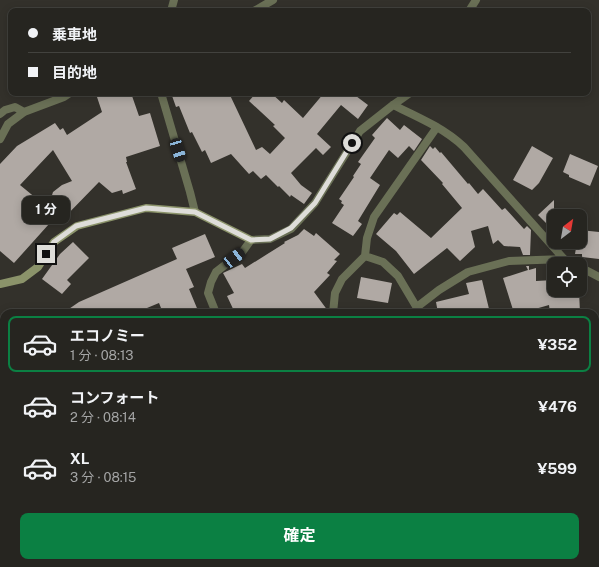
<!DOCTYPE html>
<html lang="ja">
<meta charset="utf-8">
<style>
:root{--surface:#262520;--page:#32312d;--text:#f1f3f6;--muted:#a4a5a5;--line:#42423e;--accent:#0b8043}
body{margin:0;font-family:"Public Sans","Noto Sans JP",sans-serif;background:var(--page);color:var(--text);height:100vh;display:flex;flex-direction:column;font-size:15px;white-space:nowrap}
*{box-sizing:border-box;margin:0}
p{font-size:13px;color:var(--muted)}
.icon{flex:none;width:22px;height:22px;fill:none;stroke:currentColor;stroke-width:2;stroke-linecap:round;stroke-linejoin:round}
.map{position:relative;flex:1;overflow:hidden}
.sheet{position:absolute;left:0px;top:309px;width:599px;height:258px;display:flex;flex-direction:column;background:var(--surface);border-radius:12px 12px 0 0;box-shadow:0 2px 10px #0003,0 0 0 1px var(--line)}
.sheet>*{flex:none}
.guide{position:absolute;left:8px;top:8px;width:583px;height:88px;border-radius:8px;box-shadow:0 2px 10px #0003,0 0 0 1px var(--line);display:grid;align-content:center;height:88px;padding:0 20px;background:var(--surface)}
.needle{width:26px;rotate:31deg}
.buttons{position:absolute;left:547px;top:209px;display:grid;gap:8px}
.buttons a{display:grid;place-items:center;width:40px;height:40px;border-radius:8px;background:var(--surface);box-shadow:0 2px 10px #0003,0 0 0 1px var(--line);font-size:20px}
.end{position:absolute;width:18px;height:18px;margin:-9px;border:5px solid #deddd9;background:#111;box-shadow:0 0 0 2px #111}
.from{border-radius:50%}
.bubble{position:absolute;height:28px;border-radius:8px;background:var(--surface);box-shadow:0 2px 10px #0003,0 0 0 1px var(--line);font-size:13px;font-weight:700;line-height:28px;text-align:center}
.car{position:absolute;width:12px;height:24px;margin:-12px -6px;border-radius:5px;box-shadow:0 0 3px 1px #0007;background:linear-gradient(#222 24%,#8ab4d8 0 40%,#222 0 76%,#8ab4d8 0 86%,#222 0)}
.guide b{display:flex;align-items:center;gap:14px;height:38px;font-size:15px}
.guide b+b{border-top:1px solid var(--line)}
.guide i{width:10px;height:10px;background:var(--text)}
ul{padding:7px 0 0;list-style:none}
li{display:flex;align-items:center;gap:12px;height:56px;margin:0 8px 6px;padding:0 12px;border:2px solid transparent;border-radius:8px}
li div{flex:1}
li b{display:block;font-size:15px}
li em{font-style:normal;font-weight:700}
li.selected{border-color:var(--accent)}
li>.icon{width:36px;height:36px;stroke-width:1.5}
.button{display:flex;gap:8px;margin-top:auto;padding:8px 20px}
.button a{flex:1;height:46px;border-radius:8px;background:var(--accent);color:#fff;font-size:16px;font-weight:700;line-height:46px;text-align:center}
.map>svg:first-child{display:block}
.building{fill:#b0a9a4;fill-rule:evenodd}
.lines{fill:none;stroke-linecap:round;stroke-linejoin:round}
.street{stroke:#6a7056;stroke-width:8}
.secondary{stroke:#8b936a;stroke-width:8}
.route{stroke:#deddd9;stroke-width:5}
</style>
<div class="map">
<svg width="599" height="567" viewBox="0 0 599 567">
<rect width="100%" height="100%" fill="#33312b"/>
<path class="building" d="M108,93H131L139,116L150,113L160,146L126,157L127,162H126L136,189L123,194L122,190L112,193L99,182L62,220L49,224L14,263L0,251V164L17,146L55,123L60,130L63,128L67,135L102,112L97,97ZM53,150L72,181L62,185L53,192L48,208L20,185Z
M171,93H229L256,150L262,147L270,154L285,138L273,126L275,125L249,101L256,93H271L282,103L284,100L303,118L324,93H352L368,105L358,119L341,105L317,134L331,147L323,155L316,148L291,173L301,185L312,193L304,204L291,195L290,197L279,186L278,187L266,175L261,179L253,171L249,174L231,154L211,163L205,150L202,152L192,132L190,133L179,106L176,107Z
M387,118L400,130L404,125L422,139L414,151L409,146L398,158L389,150L370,178L380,185L358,221L362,224L353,236L332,223L344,205L341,203L342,201L339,199L354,177L353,176L361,164L358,162L375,138L372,135Z
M430,146L433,149L435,147L440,153L441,152L468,184L469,183L478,194L483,189L502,210L505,208L524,229L527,226L531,230L530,255H523L520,247L504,246L498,240L493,244L488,226L471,231L475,247L460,261L447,248L414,274L396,251L376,234L394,213L397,215L400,212L431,238L462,208L442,184L443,183L421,160Z
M532,146L553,158L539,183L532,190L513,180Z
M570,154L598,166L590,186L569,177V175L563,172Z
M554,200V231L538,215Z
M304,229L314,236L316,233L340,254L334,260L337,261L327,273L330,275L314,292L328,311V313H235L227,296L234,293L223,273L242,264L245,268L285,243L284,242L298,235Z
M580,230L599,232V259L582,257V254H575L577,242H580Z
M205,234L215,257L186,269L194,287L189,289L199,313H163L159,303L135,313H63L79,302L177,259L172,248Z
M73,242L89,258L67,280L71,284L62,294L42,279L60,254Z
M526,266H529V270L536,268V281L554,280V290H579L580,313H550L549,305L521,313H514L503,278L528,270Z
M361,277L392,283L388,303L357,298Z
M482,280L490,313H438L436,302L469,294L466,283Z"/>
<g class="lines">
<path class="street" d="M171,11L174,0
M254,11L273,0
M469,11L476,0
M161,93L190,192L195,212
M393,105C418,117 444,128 464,147L564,259L573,264
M0,114L5,110L15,107L24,112
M0,139L8,124L24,112L64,97L70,93
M365,256L367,238L374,217L437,127
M580,267L599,277
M417,307L439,290L468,272L509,261L564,259
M216,313L208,293L211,282L216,272L243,251L251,240L270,239L291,229L315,203L360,131L393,105L410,93
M333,313L335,293L342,279L365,256L383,262L398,276L420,313
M0,458L4,457
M595,470L599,471
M595,558H599
M13,567L14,563
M167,567L168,563
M372,567V563
M465,567L466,563
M552,567V563"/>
<path class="secondary" d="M0,284L22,279L38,267L54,242L77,226L146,208L195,212L251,240"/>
</g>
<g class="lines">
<path class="route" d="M46,254L54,242L76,226L146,208L195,212L251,240L270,239L291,228L315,203L352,143"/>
</g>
</svg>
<div class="buttons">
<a><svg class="needle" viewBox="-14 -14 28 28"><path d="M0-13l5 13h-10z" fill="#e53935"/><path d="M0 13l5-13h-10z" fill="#a4a5a5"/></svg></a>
<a><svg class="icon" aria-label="locate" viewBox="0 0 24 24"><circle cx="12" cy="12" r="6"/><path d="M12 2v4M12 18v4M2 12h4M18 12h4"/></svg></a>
</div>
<i class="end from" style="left:352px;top:143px"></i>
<i class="end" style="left:46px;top:254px"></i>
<div class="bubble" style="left:22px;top:196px;width:48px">1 分</div>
<i class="car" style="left:178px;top:150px;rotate:163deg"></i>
<i class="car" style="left:234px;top:258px;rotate:52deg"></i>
<div class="guide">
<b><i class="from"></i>乗車地</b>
<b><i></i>目的地</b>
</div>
<section class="sheet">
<ul>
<li class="selected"><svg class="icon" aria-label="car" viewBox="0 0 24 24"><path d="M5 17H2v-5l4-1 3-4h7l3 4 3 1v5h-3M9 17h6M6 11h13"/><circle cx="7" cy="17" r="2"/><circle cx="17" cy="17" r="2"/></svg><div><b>エコノミー</b><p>1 分 · 08:13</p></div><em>¥352</em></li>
<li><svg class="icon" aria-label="car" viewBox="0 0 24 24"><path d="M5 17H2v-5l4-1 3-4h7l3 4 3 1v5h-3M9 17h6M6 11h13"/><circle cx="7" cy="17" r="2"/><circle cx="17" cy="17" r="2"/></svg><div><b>コンフォート</b><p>2 分 · 08:14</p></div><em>¥476</em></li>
<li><svg class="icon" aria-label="car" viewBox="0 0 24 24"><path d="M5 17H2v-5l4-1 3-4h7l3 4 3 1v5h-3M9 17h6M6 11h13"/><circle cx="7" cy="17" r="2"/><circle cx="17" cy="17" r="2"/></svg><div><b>XL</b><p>3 分 · 08:15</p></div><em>¥599</em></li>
</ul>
<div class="button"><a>確定</a></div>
</section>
</div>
